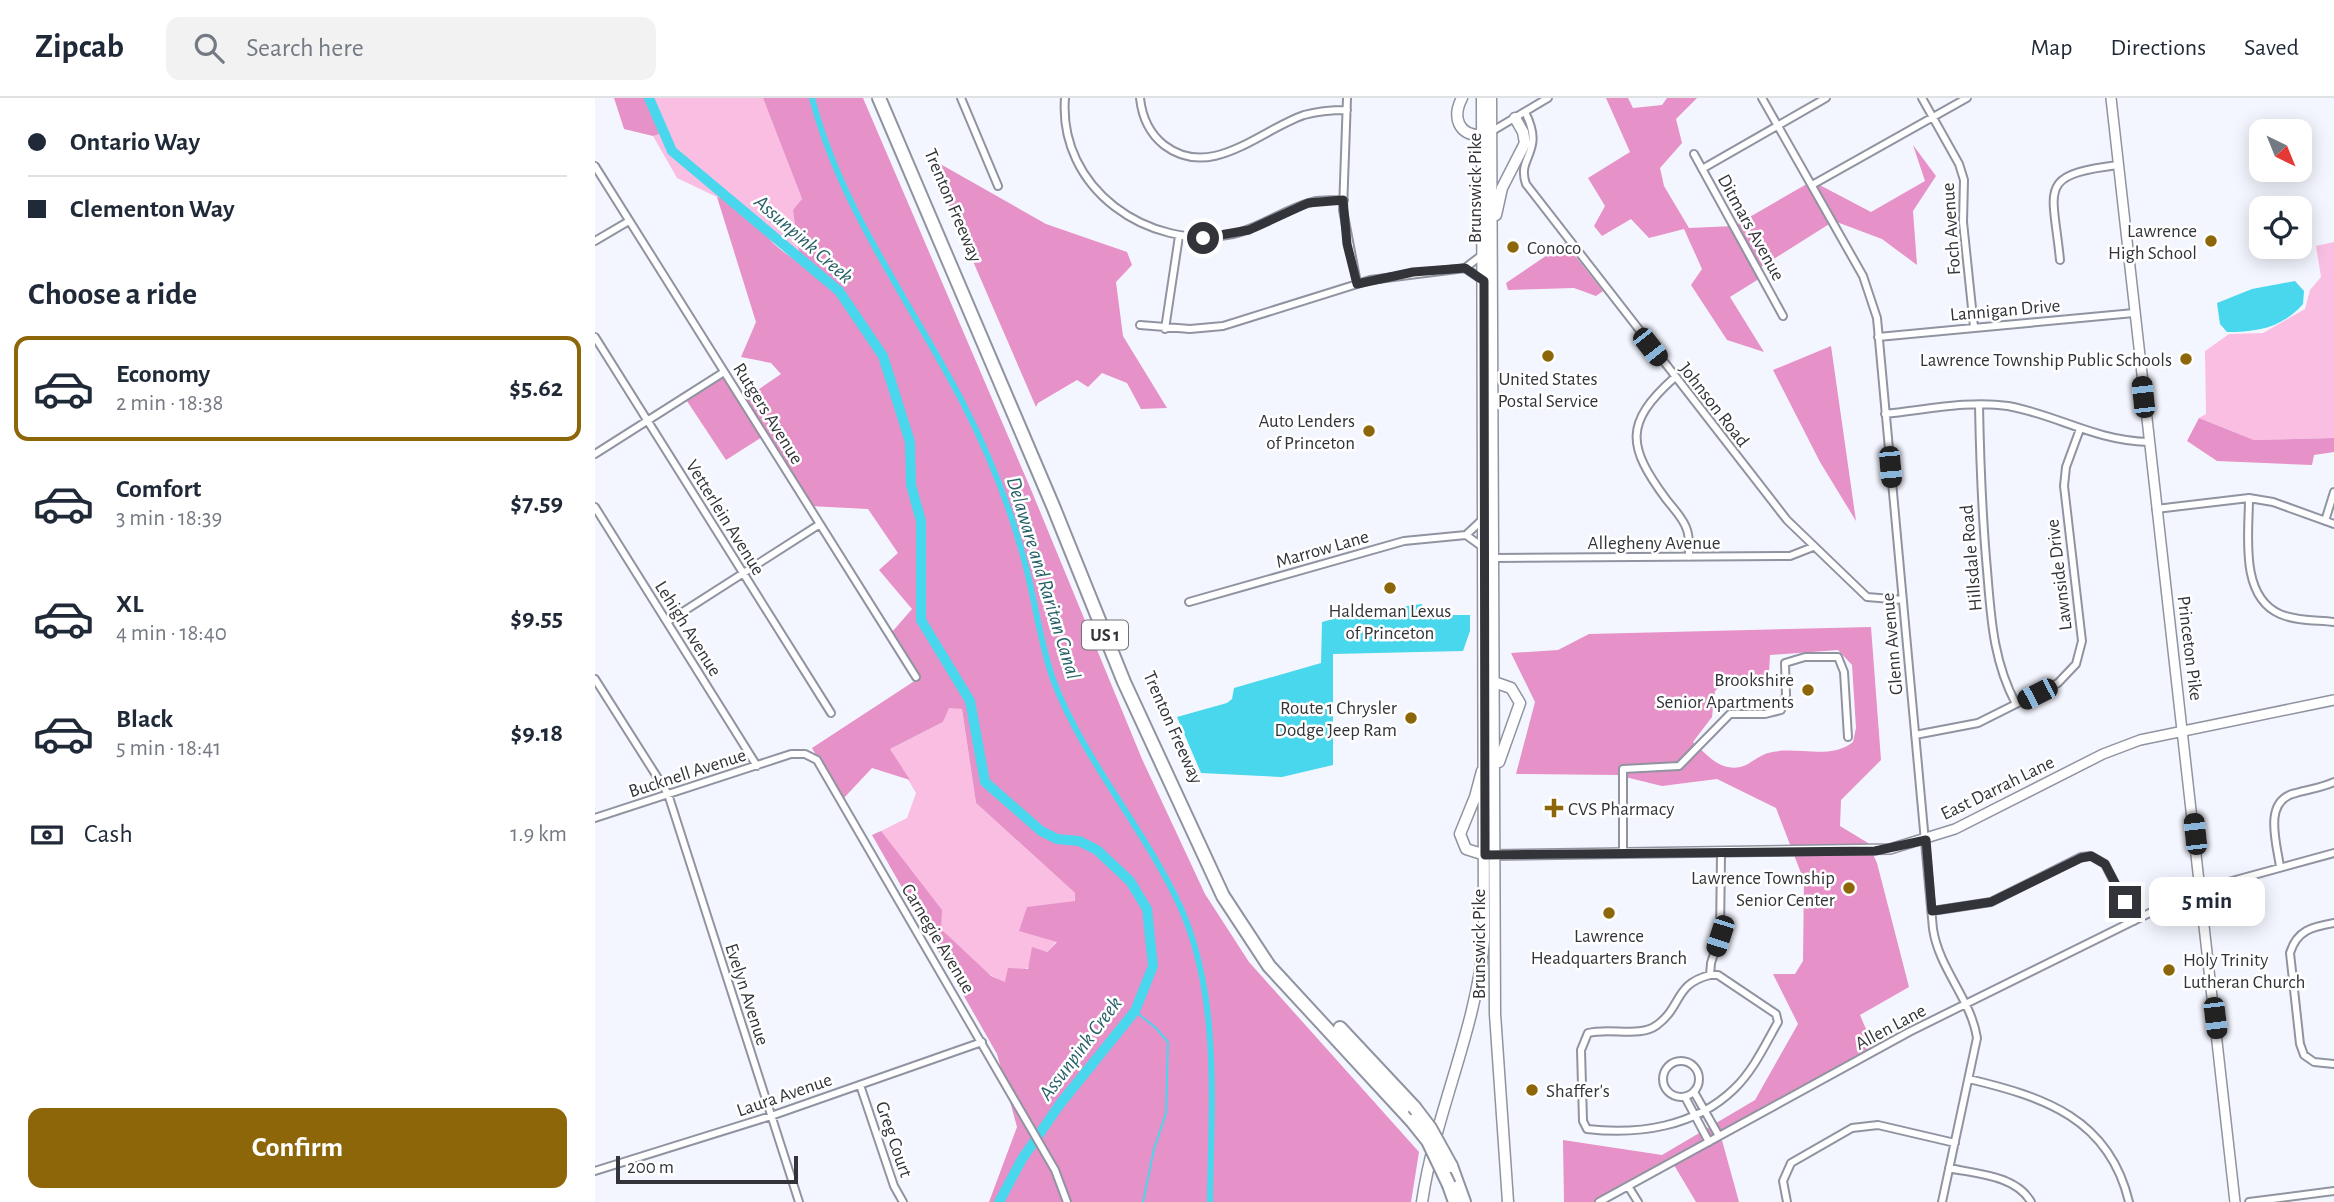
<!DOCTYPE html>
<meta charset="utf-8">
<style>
:root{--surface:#fff;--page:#f2f2f3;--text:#1f2937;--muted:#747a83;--line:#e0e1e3;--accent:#8d6609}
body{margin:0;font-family:"Alegreya Sans",sans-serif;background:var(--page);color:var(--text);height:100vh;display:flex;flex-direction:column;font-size:26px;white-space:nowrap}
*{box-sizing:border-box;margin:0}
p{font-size:23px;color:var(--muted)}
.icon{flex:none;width:38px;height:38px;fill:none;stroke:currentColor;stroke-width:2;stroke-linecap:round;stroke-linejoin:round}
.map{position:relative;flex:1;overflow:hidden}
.sheet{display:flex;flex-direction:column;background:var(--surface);width:595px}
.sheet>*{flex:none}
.guide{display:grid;align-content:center;height:154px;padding:0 28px;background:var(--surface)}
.needle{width:46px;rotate:137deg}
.buttons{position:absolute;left:1654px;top:21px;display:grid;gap:14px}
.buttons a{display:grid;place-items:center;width:63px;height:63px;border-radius:14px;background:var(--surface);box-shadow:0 4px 18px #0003;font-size:35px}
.scale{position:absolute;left:21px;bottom:18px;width:182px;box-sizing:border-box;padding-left:7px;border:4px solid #323439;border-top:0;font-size:19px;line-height:24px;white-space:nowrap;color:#323439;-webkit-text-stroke:5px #fff;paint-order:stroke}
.end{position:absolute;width:32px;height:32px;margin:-16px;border:9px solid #323439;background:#fff;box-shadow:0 0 0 4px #fff}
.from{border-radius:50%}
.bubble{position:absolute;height:49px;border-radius:14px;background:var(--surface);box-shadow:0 4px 18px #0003;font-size:23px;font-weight:700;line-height:49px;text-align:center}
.car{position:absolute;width:21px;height:42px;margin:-21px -10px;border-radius:9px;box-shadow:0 0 5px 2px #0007;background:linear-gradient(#222 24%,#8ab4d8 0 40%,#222 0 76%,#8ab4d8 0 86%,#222 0)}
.guide b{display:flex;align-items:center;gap:24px;height:66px;font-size:26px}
.guide b+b{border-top:2px solid var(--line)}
.guide i{width:18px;height:18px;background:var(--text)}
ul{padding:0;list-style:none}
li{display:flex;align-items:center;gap:21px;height:105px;margin:0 14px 10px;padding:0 14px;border:4px solid transparent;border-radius:14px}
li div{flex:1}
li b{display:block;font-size:26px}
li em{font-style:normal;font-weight:700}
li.current{border-color:var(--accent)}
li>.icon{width:63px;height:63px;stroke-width:1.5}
h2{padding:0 28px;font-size:32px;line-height:84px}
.pay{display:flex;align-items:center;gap:18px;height:77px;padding:0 28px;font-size:26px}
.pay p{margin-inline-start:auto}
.primary-button{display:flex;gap:14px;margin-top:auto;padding:14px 28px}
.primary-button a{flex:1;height:80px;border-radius:14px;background:var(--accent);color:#fff;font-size:28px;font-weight:700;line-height:80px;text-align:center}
header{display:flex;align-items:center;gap:42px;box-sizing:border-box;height:98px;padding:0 35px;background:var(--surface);border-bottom:2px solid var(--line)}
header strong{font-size:33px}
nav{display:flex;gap:38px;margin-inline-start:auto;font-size:24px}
.search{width:490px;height:63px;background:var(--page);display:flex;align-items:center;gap:18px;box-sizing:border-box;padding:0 24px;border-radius:14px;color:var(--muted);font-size:26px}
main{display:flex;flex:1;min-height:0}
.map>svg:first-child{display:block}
.green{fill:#fabee3}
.forest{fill:#e691c7;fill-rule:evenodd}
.water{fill:#48d7ec}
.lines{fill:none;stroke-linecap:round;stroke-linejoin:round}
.stream{stroke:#48d7ec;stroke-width:2}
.canal{stroke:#48d7ec;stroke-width:6}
.river{stroke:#48d7ec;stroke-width:10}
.street-casing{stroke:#9094a1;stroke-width:10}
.secondary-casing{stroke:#9094a1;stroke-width:12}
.primary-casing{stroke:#9094a1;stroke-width:13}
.highway-casing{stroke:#9094a1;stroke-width:16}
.street{stroke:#fff;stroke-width:6}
.secondary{stroke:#fff;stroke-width:9}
.primary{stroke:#fff;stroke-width:10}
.highway{stroke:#fff;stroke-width:12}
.highway-bridge-casing{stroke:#9094a1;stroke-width:16;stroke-linecap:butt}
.highway-bridge{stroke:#fff;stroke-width:12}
.route{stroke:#323439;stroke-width:9}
.poi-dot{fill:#8d6609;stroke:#fff;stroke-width:2.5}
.labels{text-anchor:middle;stroke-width:5;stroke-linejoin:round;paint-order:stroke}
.shield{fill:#fff;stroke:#707174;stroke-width:2}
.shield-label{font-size:18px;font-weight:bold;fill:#323439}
.street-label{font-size:19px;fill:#323439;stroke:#fff}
.poi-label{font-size:19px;fill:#323439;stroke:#fff;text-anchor:end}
.water-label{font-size:21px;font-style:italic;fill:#276069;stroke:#fff}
</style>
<header>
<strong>Zipcab</strong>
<div class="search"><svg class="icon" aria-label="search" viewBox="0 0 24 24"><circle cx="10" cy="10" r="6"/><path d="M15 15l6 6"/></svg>Search here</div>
<nav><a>Map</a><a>Directions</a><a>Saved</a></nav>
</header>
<main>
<section class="sheet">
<div class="guide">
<b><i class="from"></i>Ontario Way</b>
<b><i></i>Clementon Way</b>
</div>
<h2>Choose a ride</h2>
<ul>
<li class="current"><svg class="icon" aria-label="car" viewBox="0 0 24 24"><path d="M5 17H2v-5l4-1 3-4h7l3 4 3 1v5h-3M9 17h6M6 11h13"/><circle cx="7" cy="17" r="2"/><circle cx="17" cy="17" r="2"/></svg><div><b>Economy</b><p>2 min · 18:38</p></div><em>$5.62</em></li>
<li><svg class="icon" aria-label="car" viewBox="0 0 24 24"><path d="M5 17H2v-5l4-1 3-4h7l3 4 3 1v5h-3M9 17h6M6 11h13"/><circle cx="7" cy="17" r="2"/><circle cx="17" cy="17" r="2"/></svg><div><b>Comfort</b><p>3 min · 18:39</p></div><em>$7.59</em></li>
<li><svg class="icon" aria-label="car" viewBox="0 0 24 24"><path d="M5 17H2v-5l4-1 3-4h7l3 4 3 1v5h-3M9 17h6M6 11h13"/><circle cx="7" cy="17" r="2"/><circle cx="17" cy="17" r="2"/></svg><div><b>XL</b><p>4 min · 18:40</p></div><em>$9.55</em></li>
<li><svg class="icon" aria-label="car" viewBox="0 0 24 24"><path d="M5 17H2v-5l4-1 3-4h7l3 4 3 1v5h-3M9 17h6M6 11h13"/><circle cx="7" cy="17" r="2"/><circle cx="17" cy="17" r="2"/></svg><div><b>Black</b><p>5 min · 18:41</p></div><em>$9.18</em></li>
</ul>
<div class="pay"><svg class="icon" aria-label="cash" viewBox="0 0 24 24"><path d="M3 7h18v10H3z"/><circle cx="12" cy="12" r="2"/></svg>Cash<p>1.9 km</p></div>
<div class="primary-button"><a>Confirm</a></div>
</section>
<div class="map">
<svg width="1739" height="1104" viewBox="0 0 1739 1104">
<rect width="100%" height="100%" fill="#f4f6ff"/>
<path class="green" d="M51,0H168L207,101L199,112L207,167L173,140L159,117L139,102L122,99L82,80L58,38L63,36Z
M1739,144V340L1659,342L1604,320L1611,316L1610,253L1634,236L1668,235L1710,211L1715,192L1726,179L1721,148Z
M354,609L367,611L381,705L480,795C481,836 442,866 410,884C355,864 315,781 286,733L312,720L321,695L295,651L348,624Z"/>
<path class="forest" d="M19,0H51L64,36L58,38L29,31Z
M168,0H268L437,394L547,661L610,796L654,864L824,1054L816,1104H394L422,1029L402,956L277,737L286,733L347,812L346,831L396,878L410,884L413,870L433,871L437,849L452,854L462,844L424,833L432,809L480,803V795L381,705L367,611L354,610L348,624L295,651L315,682L277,670L247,702L217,650L321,582L297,534L317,511L284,472L303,455L273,411L214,408L170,337L131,362L88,297L128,271L148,302L186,276L176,265L146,259L161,224L122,99C152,104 155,116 172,138C180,149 196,159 206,166L198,112L207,101Z
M1011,0H1033L1038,10L1067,7L1072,0H1102L1081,21L1087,45L1065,70L1069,88L1094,130L1139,128L1217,83L1276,114L1330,83L1318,47L1341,78L1318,113L1322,167L1287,141L1239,123L1163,171L1167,179L1135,199L1169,254L1132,242L1096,187L1107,171L1089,131L1054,140L1036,121L1007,138L999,128L1010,108L993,80L1035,54Z
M333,59L451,126L532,154L537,167L521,184L528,238L572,310L546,311L532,285L507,275L493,289L482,282L443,305L441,309Z
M970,145L1008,193L1001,198L979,190L913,192L911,185Z
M1236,248L1261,423L1225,364L1178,272Z
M1604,320L1659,342L1739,340V354L1719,357L1717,367L1622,363L1592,343Z
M1276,529L1286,662L1246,702L1245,728L1273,745L1282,765L1314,889L1265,917L1279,950L1125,1035L1144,1104H1101L1076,1062L1000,1104H969L968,1042L1067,1057L1160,1002L1203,926L1178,876H1200L1208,863L1209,783L1181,710L1122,681L1067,688L1022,677L921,676L940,604L916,555L963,552L994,536ZM1243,552L1257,567L1261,630L1258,644C1234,663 1201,647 1173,655C1159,659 1151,673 1133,669C1120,667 1108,653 1098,644L1117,619L1120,593L1131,584L1164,585L1174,575L1175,557Z"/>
<path class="water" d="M1700,183L1709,193L1708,206C1687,230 1662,234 1632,234L1625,226L1622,205L1657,191Z
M827,506L829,517H875V533L868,553L738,556V667L687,679L606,675L582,619L632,605L637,601L639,590L726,565L727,524L765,514Z"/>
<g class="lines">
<path class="stream" d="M540,913L561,930L573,944L571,1015L559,1051L548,1104"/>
<path class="canal" d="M217,0C246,112 316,204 368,305C395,358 418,416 432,473C441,509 446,549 459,584C490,664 549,730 585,808C626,899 616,1007 615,1104"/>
<path class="river" d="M54,0L77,53L244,193L288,258L315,344L316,387L326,423V522L375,603L390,684L446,733L462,741L484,743L502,752L535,783L552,811L558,868L540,913L465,1006L427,1061L404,1104"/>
<g class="street-casing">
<path id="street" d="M366,0L403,88
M470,0C463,90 553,154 638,136C666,130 689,111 717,104C727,101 738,103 749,102
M545,0C547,19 554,35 569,47C616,83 665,32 709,17C723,13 737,12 752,12
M752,0L748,112L762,185
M1167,0L1268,178L1282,220L1338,831C1344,871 1376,901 1382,940L1347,1104
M1327,0L1364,66L1369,82L1368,124L1379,229
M930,14C951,55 921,58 931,86L1192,422L1272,499L1308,502
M894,35L953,0
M1099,56L1188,218
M0,68L321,579
M1107,71L1231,0
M1217,87L1372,0
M0,143L34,123
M1465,162C1458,90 1441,77 1523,67
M870,170L889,183
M545,227L595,231L628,228L775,182L870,170L887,157
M570,231L584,138
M0,239L236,615
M1283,239L1539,215
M1079,280C1029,325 1032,348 1071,401C1078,410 1089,421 1092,432C1095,441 1094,451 1094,459
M1384,307C1385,362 1387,417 1392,472C1396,520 1398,563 1421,606
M1290,316C1330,312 1374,302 1413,308C1463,317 1498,342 1553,344
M0,356L129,274
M1654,400C1654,435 1644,498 1685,516C1701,523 1722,522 1739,524
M0,409L162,668
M1561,411L1654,400L1678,404L1739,426
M1730,423L1739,394
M871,437L889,450
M899,460L1195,458L1218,449
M594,504L809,443L871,437L888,421
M72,524L225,426
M0,581L73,696L204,1104
M1320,637L1383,625L1463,585L1481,566L1487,543L1469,388L1471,369L1485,331
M0,720L196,656H210L222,662L460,1072L472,1104
M1028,755V671L1084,668L1135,616H1170L1186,612L1191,597L1190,565L1210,559H1243L1249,574L1253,639
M1685,769C1682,746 1667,702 1701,695C1715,691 1726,690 1739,684
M1337,813L1396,804L1486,759L1496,758L1510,766L1539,823
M1739,825C1717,829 1702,832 1695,855L1705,946L1709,957L1719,964L1739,966
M1115,877H1123L1181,916L1183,924C1170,947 1158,973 1139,991C1100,1029 1043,1037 992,1031L988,1023L986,952L993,935C1015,929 1045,940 1062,927C1087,909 1079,886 1115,877Z
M1115,877L1116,865L1125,838L1126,755
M1068 981a18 18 0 1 1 36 0a18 18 0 1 1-36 0Z
M1374,981C1449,999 1514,1020 1534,1104
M265,987L299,1088L308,1104
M1099,994L1124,1038
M1090,999L1114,1044
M1354,1070C1381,1076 1421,1077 1436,1104
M0,1073L176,1018L387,944
M1033,1088L1043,1104
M1004,1104L1314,934L1597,794L1739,755
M1192,1104L1188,1083L1196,1065L1257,1030L1283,1027L1360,1045
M1654,1104L1739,1093"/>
</g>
<g class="secondary-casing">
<path id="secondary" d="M1516,0L1640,1104
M894,757L1295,751L1360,731L1508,656L1545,642L1739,602"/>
</g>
<g class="primary-casing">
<path id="primary" d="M867,0C857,19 863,38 887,37
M896,0L900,916L913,1104
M901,117L907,90L930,45L928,34L920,20
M899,584L916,590L925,605L904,664
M887,673L880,699L865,736L871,751L890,757
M827,1104C840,1015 881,933 889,842L887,0"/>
</g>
<g class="highway-casing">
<path id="highway" d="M284,0L458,408L529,584L628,798L674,868L817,1023
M745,930L819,1009
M856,1068L869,1104
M854,1087L860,1104"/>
</g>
<use href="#street" class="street"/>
<use href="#secondary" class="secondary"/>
<use href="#primary" class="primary"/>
<use href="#highway" class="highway"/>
<g class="highway-bridge-casing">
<path id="highway-bridge" d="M819,1009L835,1030L856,1068
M817,1023L833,1043L854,1087"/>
</g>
<use href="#highway-bridge" class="highway-bridge"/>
</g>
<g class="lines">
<path class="route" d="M608,140L654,132L713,105L748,102L752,146L762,186L818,174L870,170L889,183L890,757L1280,753L1331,742L1337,813L1396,804L1486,760L1496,758L1510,766L1530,804"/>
</g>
<g class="poi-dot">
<circle cx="1616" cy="143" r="7"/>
<circle cx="918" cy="149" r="7"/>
<circle cx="953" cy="258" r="7"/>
<circle cx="1591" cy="261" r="7"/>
<circle cx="774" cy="333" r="7"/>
<circle cx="795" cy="490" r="7"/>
<circle cx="1213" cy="592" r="7"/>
<circle cx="816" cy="620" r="7"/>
<path d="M955.5 699.5h7v7h7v7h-7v7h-7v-7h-7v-7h7z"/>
<circle cx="1254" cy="790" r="7"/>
<circle cx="1014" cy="815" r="7"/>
<circle cx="1574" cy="872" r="7"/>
<circle cx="937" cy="992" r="7"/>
</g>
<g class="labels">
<rect class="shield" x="487" y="522.5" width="46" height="29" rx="5"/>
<g class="shield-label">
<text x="510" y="543">US 1</text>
</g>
<g class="street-label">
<text transform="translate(879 90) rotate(-90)" y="7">Brunswick Pike</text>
<text transform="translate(359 107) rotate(67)" y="7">Trenton Freeway</text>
<text transform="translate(1157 129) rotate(61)" y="7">Ditmars Avenue</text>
<text transform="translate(1355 131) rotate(-94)" y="7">Foch Avenue</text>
<text transform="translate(1410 211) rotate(-5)" y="7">Lannigan Drive</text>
<text transform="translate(1120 306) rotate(52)" y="7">Johnson Road</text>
<text transform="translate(174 315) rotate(58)" y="7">Rutgers Avenue</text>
<text transform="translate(131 419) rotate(58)" y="7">Vetterlein Avenue</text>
<text x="1059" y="451">Allegheny Avenue</text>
<text transform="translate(727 450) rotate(-16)" y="7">Marrow Lane</text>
<text transform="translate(1375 460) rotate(-95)" y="7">Hillsdale Road</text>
<text transform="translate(1463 477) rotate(-97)" y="7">Lawnside Drive</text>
<text transform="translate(94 530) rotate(58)" y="7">Lehigh Avenue</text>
<text transform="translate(1296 546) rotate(-95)" y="7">Glenn Avenue</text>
<text transform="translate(1596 550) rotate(83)" y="7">Princeton Pike</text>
<text transform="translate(579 629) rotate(66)" y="7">Trenton Freeway</text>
<text transform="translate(92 674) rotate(-18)" y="7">Bucknell Avenue</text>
<text transform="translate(1402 689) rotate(-26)" y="7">East Darrah Lane</text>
<text transform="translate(344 840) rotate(59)" y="7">Carnegie Avenue</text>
<text transform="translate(883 846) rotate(-90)" y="7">Brunswick Pike</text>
<text transform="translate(153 896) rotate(72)" y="7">Evelyn Avenue</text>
<text transform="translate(1295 928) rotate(-28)" y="7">Allen Lane</text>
<text transform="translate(189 996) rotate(-19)" y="7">Laura Avenue</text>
<text transform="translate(300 1041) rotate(71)" y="7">Greg Court</text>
</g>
<g class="poi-label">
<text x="1602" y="139">Lawrence<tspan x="1602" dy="22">High School</tspan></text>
<text x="932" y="156" text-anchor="start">Conoco</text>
<text x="1577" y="268">Lawrence Township Public Schools</text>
<text x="953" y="287" text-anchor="middle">United States<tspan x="953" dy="22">Postal Service</tspan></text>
<text x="760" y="329">Auto Lenders<tspan x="760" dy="22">of Princeton</tspan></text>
<text x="795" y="519" text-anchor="middle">Haldeman Lexus<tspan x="795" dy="22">of Princeton</tspan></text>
<text x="1199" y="588">Brookshire<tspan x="1199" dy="22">Senior Apartments</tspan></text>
<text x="802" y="616">Route 1 Chrysler<tspan x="802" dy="22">Dodge Jeep Ram</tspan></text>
<text x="973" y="717" text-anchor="start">CVS Pharmacy</text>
<text x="1240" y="786">Lawrence Township<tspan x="1240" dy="22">Senior Center</tspan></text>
<text x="1014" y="844" text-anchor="middle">Lawrence<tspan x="1014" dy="22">Headquarters Branch</tspan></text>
<text x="1588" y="868" text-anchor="start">Holy Trinity<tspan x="1588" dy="22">Lutheran Church</tspan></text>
<text x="951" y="999" text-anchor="start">Shaffer's</text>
</g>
<g class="water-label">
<text transform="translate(209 141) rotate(41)" y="7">Assunpink Creek</text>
<text transform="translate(449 480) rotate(73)" y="7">Delaware and Raritan Canal</text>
<text transform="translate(485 950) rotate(-53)" y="7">Assunpink Creek</text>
</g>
</g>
</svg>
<div class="buttons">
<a><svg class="needle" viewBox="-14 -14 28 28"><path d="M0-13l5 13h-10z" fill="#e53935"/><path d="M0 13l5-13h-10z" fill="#747a83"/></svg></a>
<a><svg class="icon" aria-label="locate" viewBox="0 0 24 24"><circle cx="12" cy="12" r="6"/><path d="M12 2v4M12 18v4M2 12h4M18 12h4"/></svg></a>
</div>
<div class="scale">200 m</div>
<i class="end from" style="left:608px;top:140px"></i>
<i class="end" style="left:1530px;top:804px"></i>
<div class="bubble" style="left:1554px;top:779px;width:116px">5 min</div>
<i class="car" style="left:1055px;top:249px;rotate:142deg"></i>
<i class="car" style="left:1548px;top:299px;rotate:354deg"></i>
<i class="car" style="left:1295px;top:369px;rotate:175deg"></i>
<i class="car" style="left:1442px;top:596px;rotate:243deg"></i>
<i class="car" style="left:1600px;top:736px;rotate:354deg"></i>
<i class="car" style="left:1125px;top:838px;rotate:198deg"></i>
<i class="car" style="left:1620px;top:920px;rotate:173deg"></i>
</div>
</main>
